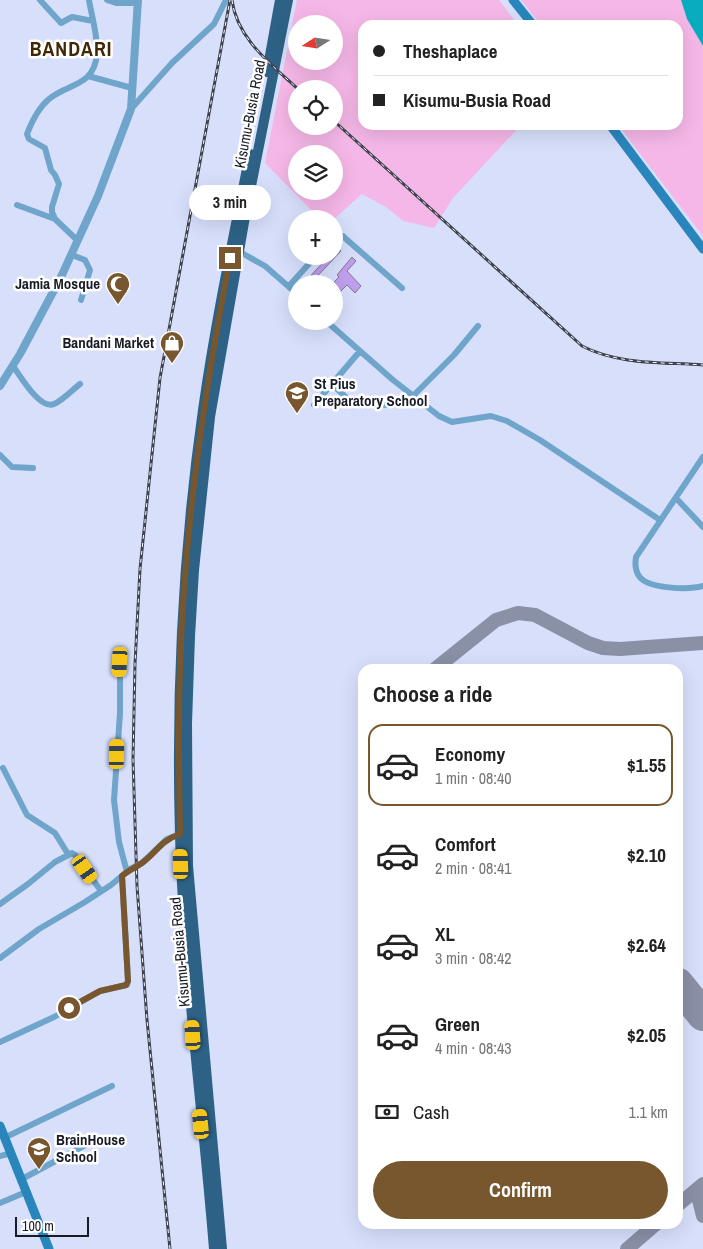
<!DOCTYPE html>
<meta charset="utf-8">
<style>
:root{--surface:#fff;--page:#f6f6f6;--text:#222;--muted:#767676;--line:#e0e0e0;--accent:#78572e}
body{margin:0;font-family:"Archivo Narrow",sans-serif;background:var(--page);color:var(--text);height:100vh;display:flex;flex-direction:column;font-size:19px;white-space:nowrap}
*{box-sizing:border-box;margin:0}
p{font-size:16px;color:var(--muted)}
.icon{flex:none;width:28px;height:28px;fill:none;stroke:currentColor;stroke-width:2;stroke-linecap:round;stroke-linejoin:round}
.map{position:relative;flex:1;overflow:hidden}
.side{position:absolute;left:358px;top:664px;width:325px;height:565px;display:flex;flex-direction:column;background:var(--surface);border-radius:15px;box-shadow:0 5px 20px #0002}
.side>*{flex:none}
.top-card{position:absolute;left:358px;top:20px;width:325px;height:110px;border-radius:15px;box-shadow:0 5px 20px #0002;display:grid;align-content:center;height:110px;padding:0 15px;background:var(--surface)}
.needle{width:32px;rotate:258deg}
.fabs{position:absolute;left:288px;top:15px;display:grid;gap:10px}
.fabs a{display:grid;place-items:center;width:55px;height:55px;border-radius:50%;background:var(--surface);box-shadow:0 5px 20px #0002;font-size:25px}
.scale{position:absolute;left:15px;bottom:12px;width:74px;box-sizing:border-box;padding-left:5px;border:2px solid #181b25;border-top:0;font-size:14px;line-height:18px;white-space:nowrap;color:#181b25;-webkit-text-stroke:4px #fff;paint-order:stroke}
.end{position:absolute;width:22px;height:22px;margin:-11px;border:6px solid #78572e;background:#fff;box-shadow:0 0 0 2px #fff}
.from{border-radius:50%}
.bubble{position:absolute;height:35px;border-radius:18px;background:var(--surface);box-shadow:0 5px 20px #0002;font-size:16px;font-weight:700;line-height:35px;text-align:center}
.car{position:absolute;width:15px;height:30px;margin:-15px -8px;border-radius:6px;box-shadow:0 0 4px 1px #0007;background:linear-gradient(#f5c518 24%,#345 0 40%,#f5c518 0 76%,#345 0 86%,#f5c518 0)}
.top-card b{display:flex;align-items:center;gap:18px;height:48px;font-size:19px}
.top-card b+b{border-top:1px solid var(--line)}
.top-card i{width:12px;height:12px;background:var(--text)}
ul{padding:0;list-style:none}
li{display:flex;align-items:center;gap:15px;height:82px;margin:0 10px 8px;padding:0 5px;border:2px solid transparent;border-radius:15px}
li div{flex:1}
li b{display:block;font-size:19px}
li em{font-style:normal;font-weight:700}
li.selected{border-color:var(--accent)}
li>.icon{width:45px;height:45px;stroke-width:1.5}
h2{padding:0 15px;font-size:22px;line-height:60px}
.pay{display:flex;align-items:center;gap:12px;height:55px;padding:0 15px;font-size:19px}
.pay p{margin-inline-start:auto}
.button{display:flex;gap:10px;margin-top:auto;padding:10px 15px}
.button a{flex:1;height:58px;border-radius:30px;background:var(--accent);color:#fff;font-size:20px;font-weight:700;line-height:58px;text-align:center}
.map>svg:first-child{display:block}
.green{fill:#f5b7e7;fill-rule:evenodd}
.water{fill:#09abbe}
.lines{fill:none;stroke-linecap:round;stroke-linejoin:round}
.taxiway{stroke:#8a90a6;stroke-width:14}
.runway{stroke:#8a90a6;stroke-width:32}
.building{fill:#bf9eec;stroke:#827890}
.minor{stroke:#6fa5ca;stroke-width:6}
.tertiary{stroke:#6fa5ca;stroke-width:8}
.secondary{stroke:#2986bd;stroke-width:9}
.trunk{stroke:#2d6286;stroke-width:10}
.rail-casing{stroke:#3e4250;stroke-width:3}
.rail{stroke:#fff;stroke-width:1;stroke-dasharray:4;stroke-linecap:butt}
.route{stroke:#78572e;stroke-width:6}
.labels{text-anchor:middle;stroke-width:5;stroke-linejoin:round;paint-order:stroke}
.street-label{font-size:15px;fill:#181b25;stroke:#fff}
.poi-label{font-size:15px;font-weight:bold;fill:#181b25;stroke:#fff;text-anchor:end}
.district-label{font-size:20px;font-weight:bold;letter-spacing:1px;fill:#412805;stroke:#fff}
</style>
<div class="map">
<svg width="703" height="1249" viewBox="0 0 703 1249">
<rect width="100%" height="100%" fill="#d7dffb"/>
<path class="green" d="M297,0H499L518,25H362V125H521L453,198L434,228L403,221L386,207L362,194L334,219H320L265,163ZM296,24H334V61H296ZM296,89H334V126H296ZM296,154H334V191H296Z
M521,0H681L687,19L703,46V236L618,125H678V25H541Z"/>
<path class="water" d="M681,0H703V46L687,19Z"/>
<g class="lines">
<path class="taxiway" d="M435,669L496,620L518,613L535,615L588,643L603,648L620,649L703,643
M703,1185L699,1200L703,1216
M678,1205L703,1184
M627,1249L656,1224"/>
<path class="runway" d="M678,984L703,1015"/>
</g>
<path class="building" d="M337,248L341,251L310,284H303L329,256H334V251Z
M352,257L356,261L347,271L361,286L355,293L347,285L338,294L334,290V282L339,277L337,275Z"/>
<g class="lines">
<path class="minor" d="M40,0L61,23L72,17L93,21
M107,0L116,3H138
M88,76L132,88
M131,109L172,63L214,24L226,0
M17,205L55,219
M334,237L343,236L346,239L402,288
M77,240L55,219L52,212V207L59,184L55,175L51,170L45,148L29,139L27,134C32,121 38,108 49,99C68,83 94,87 97,54C98,36 92,18 89,0
M240,252L265,266L296,293
M72,255L85,260L90,270L81,300
M289,286L316,256
M326,321L393,380L439,416L452,422L491,416L507,421L540,440L660,520
M13,366C21,377 40,410 54,404C63,400 72,390 80,384
M332,384L353,404L391,405L405,404L454,355L478,326
M314,405L360,351
M0,455L12,467L33,468
M703,457L636,557C635,563 635,570 639,576C647,589 689,590 703,586
M676,498L703,527
M120,653V713L114,800L119,842L127,872
M3,768L27,815L55,833L68,854
M0,904L28,884L55,862L72,853L75,855L101,891
M0,958L39,929L85,902L111,885L130,869L142,863L167,839L180,834
M0,1042L54,1017L100,991L127,985L128,981L122,876
M6,1137L112,1086
M0,1156L12,1153
M22,1179L91,1142
M0,1203L26,1192"/>
<path class="tertiary" d="M0,386L20,354L61,277L98,196L131,109L138,0"/>
<path class="secondary" d="M513,0L533,25
M610,125L703,249
M0,1126L49,1249"/>
<path class="trunk" d="M267,72L280,0
M214,1249C203,1111 184,974 180,835C176,694 183,551 203,410C215,325 233,239 250,154
M222,1249L188,866L187,723L190,636L194,570L210,417L246,211L288,0"/>
<g class="rail-casing">
<path id="rail" d="M232,0C237,39 271,64 298,89
M334,121L582,346C619,365 662,362 703,365
M170,1249L147,1020L137,886L133,759L135,664L140,569L160,378L230,0"/>
</g>
<use href="#rail" class="rail"/>
</g>
<g class="lines">
<path class="route" d="M69,1008L100,991L126,985L128,981L122,876C129,870 135,868 142,863C157,852 160,841 180,834C179,779 178,723 180,668C184,530 204,394 230,258"/>
</g>
<defs>
<g id="mosque-pin" transform="scale(1.25)"><path d="M0 17L-7.5 6A9.5 9.5 0 1 1 7.5 6Z" fill="#78572e" stroke="#fff"/><path d="M3.5-4.9A6 6 0 1 0 3.5 4.9A5 5 0 1 1 3.5-4.9Z" fill="#fff"/></g>
<g id="shop-pin" transform="scale(1.25)"><path d="M0 17L-7.5 6A9.5 9.5 0 1 1 7.5 6Z" fill="#78572e" stroke="#fff"/><path d="M-5-2.5h2.3a2.7 3.5 0 0 1 5.4 0H5L5.5 6h-11ZM-1.5-2.5h3a1.5 2.3 0 0 0-3 0Z" fill="#fff"/></g>
<g id="school-pin" transform="scale(1.25)"><path d="M0 17L-7.5 6A9.5 9.5 0 1 1 7.5 6Z" fill="#78572e" stroke="#fff"/><path d="M0-5L7-2L0 1L-7-2ZM-4 1L0 2.5L4 1V4Q0 6-4 4Z" fill="#fff"/></g>
</defs>
<g fill-rule="evenodd">
<use href="#mosque-pin" x="118" y="284"/>
<use href="#shop-pin" x="172" y="343"/>
<use href="#school-pin" x="297" y="393"/>
<use href="#school-pin" x="39" y="1149"/>
</g>
<g class="labels">
<g class="street-label">
<text transform="translate(250 114) rotate(-79)" y="5">Kisumu-Busia Road</text>
<text transform="translate(180 952) rotate(-95)" y="5">Kisumu-Busia Road</text>
</g>
<g class="poi-label">
<text x="100" y="289">Jamia Mosque</text>
<text x="154" y="348">Bandani Market</text>
<text x="314" y="389" text-anchor="start">St Pius<tspan x="314" dy="17">Preparatory School</tspan></text>
<text x="56" y="1145" text-anchor="start">BrainHouse<tspan x="56" dy="17">School</tspan></text>
</g>
<g class="district-label">
<text x="71" y="56">BANDARI</text>
</g>
</g>
</svg>
<div class="fabs">
<a><svg class="needle" viewBox="-14 -14 28 28"><path d="M0-13l5 13h-10z" fill="#e53935"/><path d="M0 13l5-13h-10z" fill="#767676"/></svg></a>
<a><svg class="icon" aria-label="locate" viewBox="0 0 24 24"><circle cx="12" cy="12" r="6"/><path d="M12 2v4M12 18v4M2 12h4M18 12h4"/></svg></a>
<a><svg class="icon" aria-label="layers" viewBox="0 0 24 24"><path d="M12 4l9 5-9 5-9-5zM3 14l9 5 9-5"/></svg></a>
<a>+</a>
<a>−</a>
</div>
<div class="scale">100 m</div>
<i class="end from" style="left:69px;top:1008px"></i>
<i class="end" style="left:230px;top:258px"></i>
<div class="bubble" style="left:189px;top:185px;width:82px">3 min</div>
<i class="car" style="left:120px;top:662px;rotate:183deg"></i>
<i class="car" style="left:117px;top:754px;rotate:1deg"></i>
<i class="car" style="left:181px;top:864px;rotate:358deg"></i>
<i class="car" style="left:85px;top:869px;rotate:145deg"></i>
<i class="car" style="left:193px;top:1035px;rotate:356deg"></i>
<i class="car" style="left:201px;top:1124px;rotate:354deg"></i>
<div class="top-card">
<b><i class="from"></i>Theshaplace</b>
<b><i></i>Kisumu-Busia Road</b>
</div>
<section class="side">
<h2>Choose a ride</h2>
<ul>
<li class="selected"><svg class="icon" aria-label="car" viewBox="0 0 24 24"><path d="M5 17H2v-5l4-1 3-4h7l3 4 3 1v5h-3M9 17h6M6 11h13"/><circle cx="7" cy="17" r="2"/><circle cx="17" cy="17" r="2"/></svg><div><b>Economy</b><p>1 min · 08:40</p></div><em>$1.55</em></li>
<li><svg class="icon" aria-label="car" viewBox="0 0 24 24"><path d="M5 17H2v-5l4-1 3-4h7l3 4 3 1v5h-3M9 17h6M6 11h13"/><circle cx="7" cy="17" r="2"/><circle cx="17" cy="17" r="2"/></svg><div><b>Comfort</b><p>2 min · 08:41</p></div><em>$2.10</em></li>
<li><svg class="icon" aria-label="car" viewBox="0 0 24 24"><path d="M5 17H2v-5l4-1 3-4h7l3 4 3 1v5h-3M9 17h6M6 11h13"/><circle cx="7" cy="17" r="2"/><circle cx="17" cy="17" r="2"/></svg><div><b>XL</b><p>3 min · 08:42</p></div><em>$2.64</em></li>
<li><svg class="icon" aria-label="car" viewBox="0 0 24 24"><path d="M5 17H2v-5l4-1 3-4h7l3 4 3 1v5h-3M9 17h6M6 11h13"/><circle cx="7" cy="17" r="2"/><circle cx="17" cy="17" r="2"/></svg><div><b>Green</b><p>4 min · 08:43</p></div><em>$2.05</em></li>
</ul>
<div class="pay"><svg class="icon" aria-label="cash" viewBox="0 0 24 24"><path d="M3 7h18v10H3z"/><circle cx="12" cy="12" r="2"/></svg>Cash<p>1.1 km</p></div>
<div class="button"><a>Confirm</a></div>
</section>
</div>
